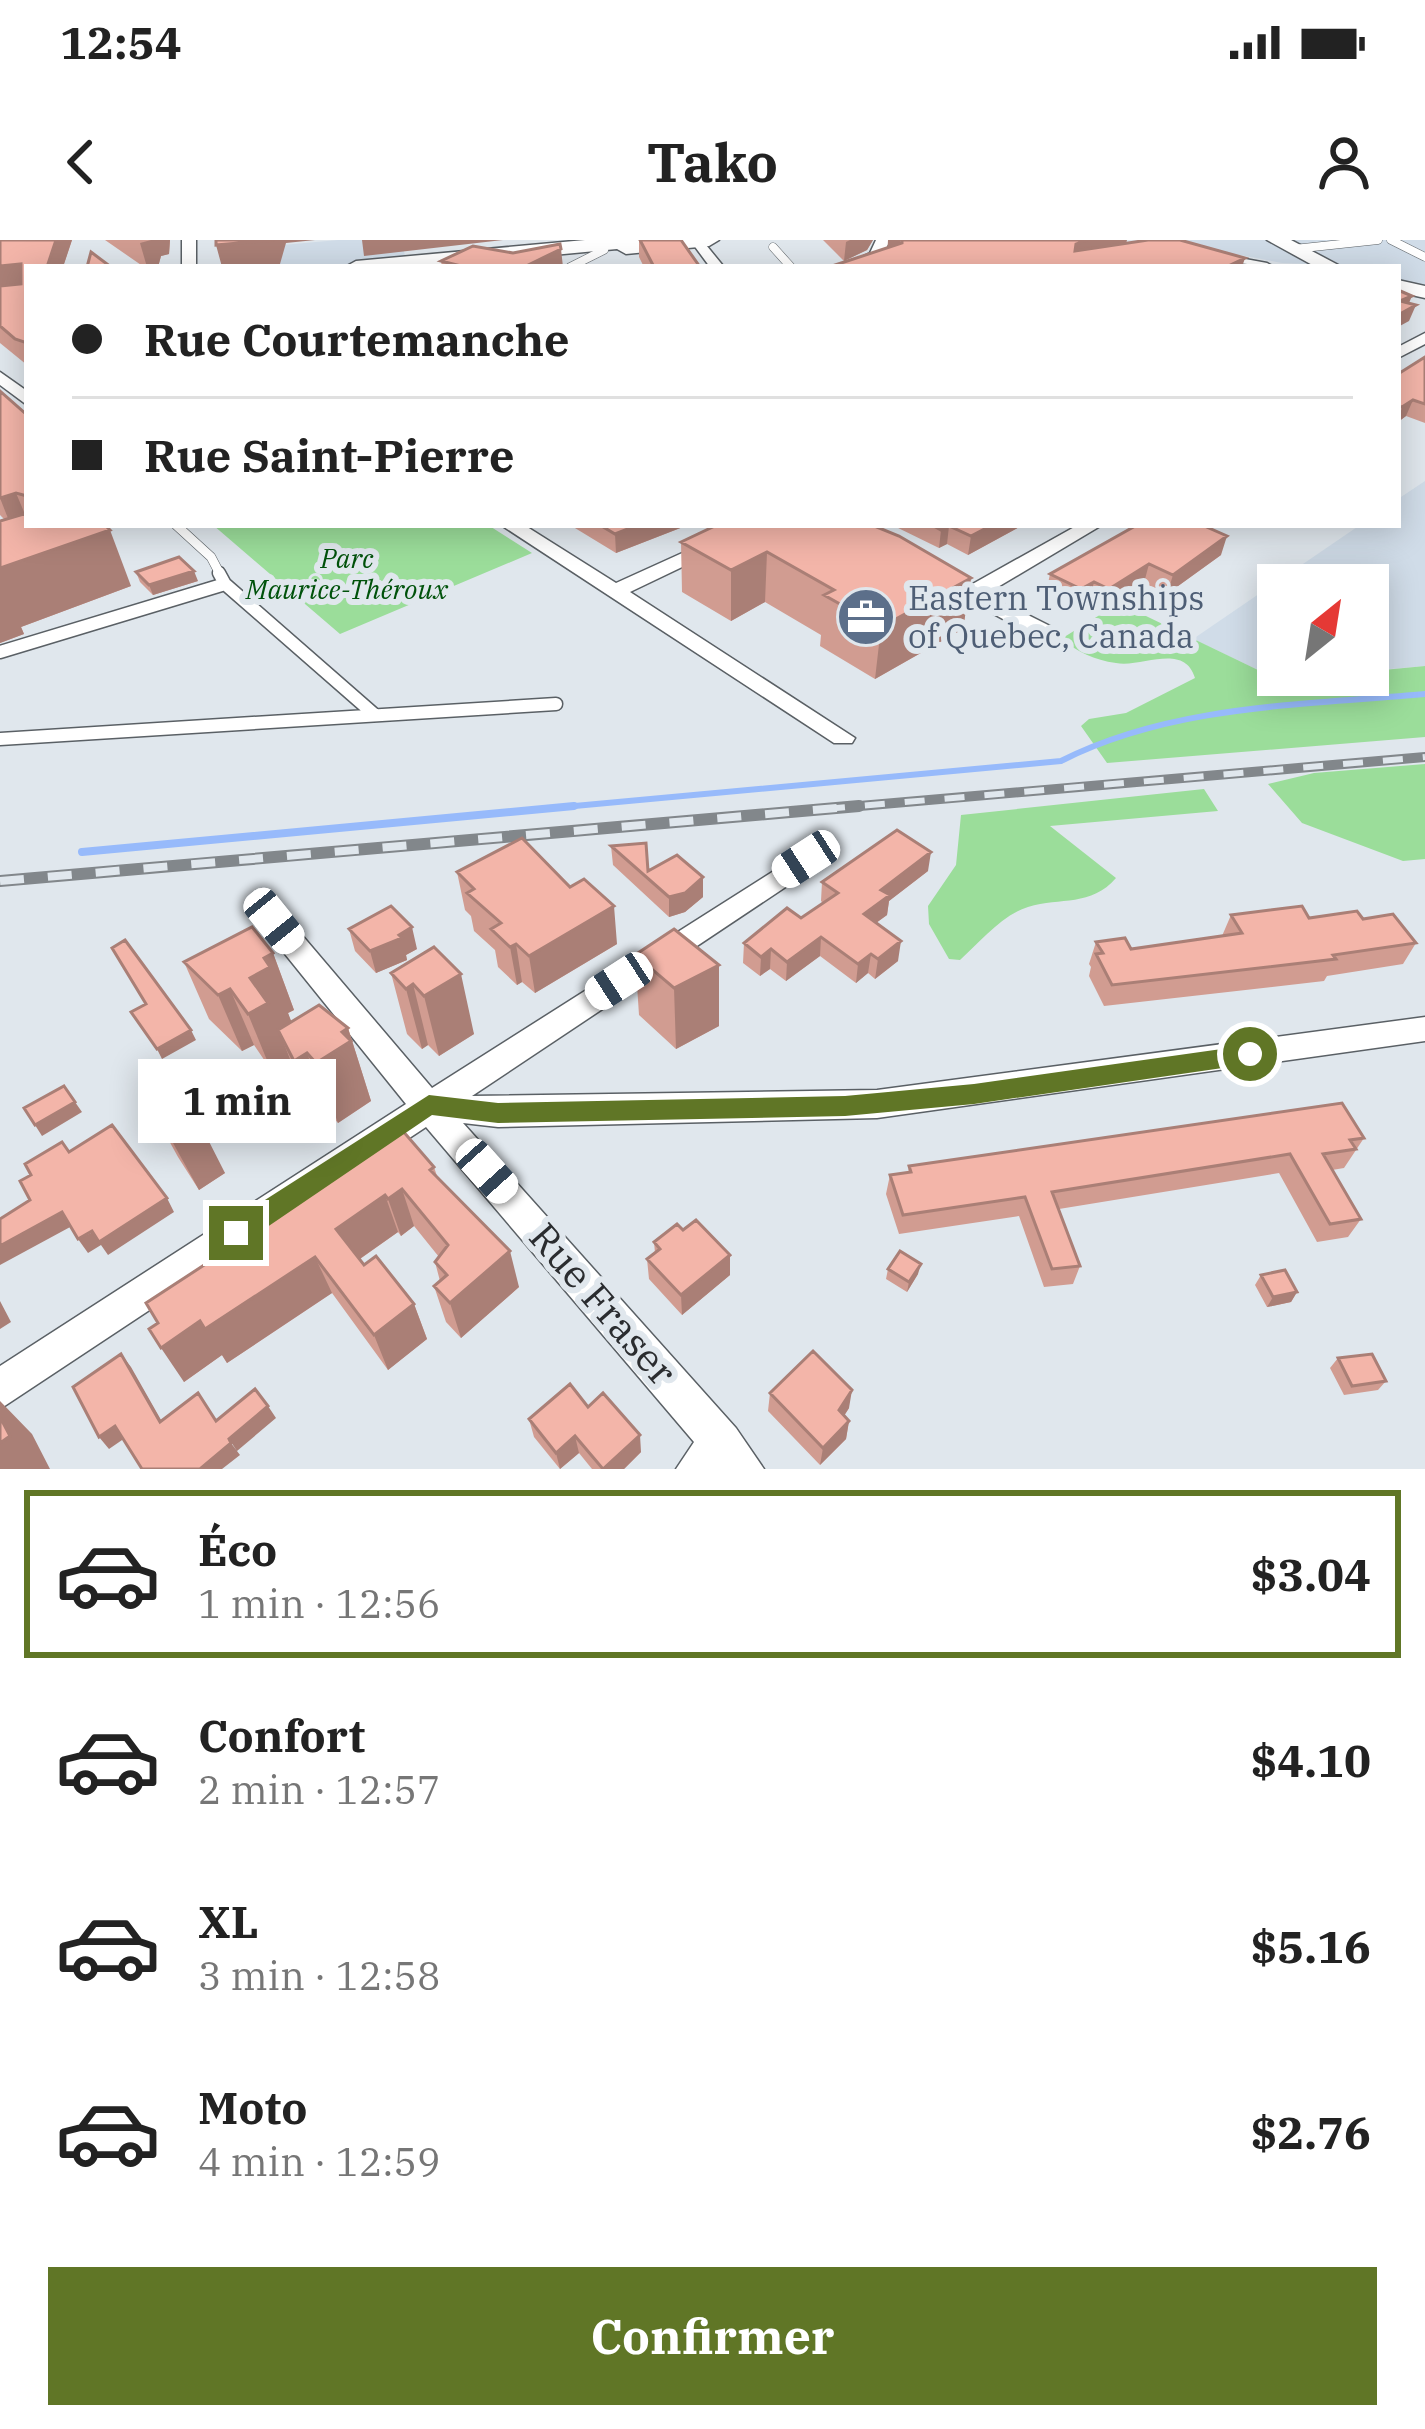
<!DOCTYPE html>
<html lang="fr">
<meta charset="utf-8">
<style>
:root{--surface:#fff;--page:#f2f2f2;--text:#222;--muted:#767676;--line:#e0e0e0;--accent:#607626}
body{margin:0;font-family:"IBM Plex Serif",serif;background:var(--page);color:var(--text);height:100vh;display:flex;flex-direction:column;font-size:45px;white-space:nowrap}
*{box-sizing:border-box;margin:0}
p{font-size:39px;color:var(--muted)}
.icon{flex:none;width:66px;height:66px;fill:none;stroke:currentColor;stroke-width:2;stroke-linecap:round;stroke-linejoin:round}
.map{position:relative;height:1229px;overflow:hidden}
.panel{display:flex;flex-direction:column;background:var(--surface);flex:1}
.panel>*{flex:none}
.banner{position:absolute;left:24px;top:24px;width:1377px;height:264px;border-radius:0px;box-shadow:0 6px 30px #0003;display:grid;align-content:center;height:264px;padding:0 48px;background:var(--surface)}
.needle{width:78px;rotate:30deg}
.buttons{position:absolute;left:1257px;top:324px;display:grid;gap:24px}
.buttons a{display:grid;place-items:center;width:132px;height:132px;border-radius:0px;background:var(--surface);box-shadow:0 6px 30px #0003;font-size:60px}
.end{position:absolute;width:54px;height:54px;margin:-27px;border:15px solid #607626;background:#fff;box-shadow:0 0 0 6px #fff}
.from{border-radius:50%}
.bubble{position:absolute;height:84px;border-radius:0px;background:var(--surface);box-shadow:0 6px 30px #0003;font-size:39px;font-weight:800;line-height:84px;text-align:center}
.car{position:absolute;width:36px;height:72px;margin:-36px -18px;border-radius:15px;box-shadow:0 0 9px 3px #0007;background:linear-gradient(#fff 24%,#345 0 40%,#fff 0 76%,#345 0 86%,#fff 0)}
.banner b{display:flex;align-items:center;gap:42px;height:114px;font-size:45px}
.banner b+b{border-top:3px solid var(--line)}
.banner i{width:30px;height:30px;background:var(--text)}
ul{padding:21px 0 0;list-style:none}
li{display:flex;align-items:center;gap:36px;height:168px;margin:0 24px 18px;padding:0 24px;border:6px solid transparent;border-radius:0px}
li div{flex:1}
li b{display:block;font-size:45px}
li em{font-style:normal;font-weight:800}
li.active{border-color:var(--accent)}
li>.icon{width:108px;height:108px;stroke-width:1.5}
.action{display:flex;gap:24px;margin-top:auto;padding:24px 48px}
.action a{flex:1;height:138px;border-radius:0px;background:var(--accent);color:#fff;font-size:48px;font-weight:800;line-height:138px;text-align:center}
.status{display:flex;justify-content:space-between;align-items:center;height:84px;padding:0 60px;background:var(--surface);direction:ltr}
.status svg{height:33px;fill:currentColor}
header{display:flex;justify-content:space-between;align-items:center;height:156px;padding:0 48px;background:var(--surface);font-size:54px;font-weight:800}
.map>svg:first-child{display:block}
.built{fill:#d0dce8}
.green{fill:#9bdd9a}
.lines{fill:none;stroke-linecap:round;stroke-linejoin:round}
.stream-far1{stroke:#97bafb;stroke-width:6}
.stream{stroke:#97bafb;stroke-width:8}
.lane-far2-casing{stroke:#5a6065;stroke-width:9}
.lane-far1-casing{stroke:#5a6065;stroke-width:10}
.lane-casing{stroke:#5a6065;stroke-width:15}
.street-casing{stroke:#5a6065;stroke-width:3}
.secondary-casing{stroke:#5a6065;stroke-width:3}
.primary-casing{stroke:#5a6065;stroke-width:3}
.lane-far2{stroke:#fff;stroke-width:8}
.lane-far1{stroke:#fff;stroke-width:9}
.lane{stroke:#fff;stroke-width:12}
.street{fill:#fff;fill-rule:evenodd}
.secondary{fill:#fff;fill-rule:evenodd}
.primary{fill:#fff;fill-rule:evenodd}
.rail-far1-casing{stroke:#82878b;stroke-width:10}
.rail-casing{stroke:#82878b;stroke-width:12}
.rail-far1{stroke:#e0e7ed;stroke-width:6;stroke-dasharray:20;stroke-linecap:butt}
.rail{stroke:#e0e7ed;stroke-width:8;stroke-dasharray:24;stroke-linecap:butt}
.wall{fill:#d19c91}
.shaded-wall{fill:#aa7f76}
.building{fill:#f3b5a9;stroke:#aa7f76;stroke-width:3}
.route{fill:#607626}
.labels{text-anchor:middle;stroke-width:12;stroke-linejoin:round;paint-order:stroke}
.far-park-label{font-size:27px;font-style:italic;fill:#00520b;stroke:#e0e7ed}
.service-label{font-size:33px;fill:#4e5e75;stroke:#e0e7ed;text-anchor:start}
.near-street-label{font-size:39px;fill:#2a2c2f;stroke:#e0e7ed}
</style>
<div class="status"><b>12:54</b><svg viewBox="0 0 49 12"><path d="M0 12V9h3v3zM5 12V6h3v6zM10 12V3h3v9zM15 12V0h3v12zM26 1h20v11H26zM47 4h2v5h-2z"/></svg></div>
<header><svg class="icon" aria-label="back" viewBox="0 0 24 24"><path d="M15 5l-7 7 7 7"/></svg>Tako<svg class="icon" aria-label="person" viewBox="0 0 24 24"><circle cx="12" cy="8" r="4"/><path d="M4 21q1-7 8-7t8 7"/></svg></header>
<div class="map">
<svg width="1425" height="1229" viewBox="0 0 1425 1229">
<rect width="100%" height="100%" fill="#e0e7ed"/>
<path class="built" d="M338,0H401L406,19L339,27H248V8Z
M1161,0H1425V48L1398,43V27L1282,23Z
M1425,241V426L1368,431V345H1278V435H1330L1279,440L1193,399L1360,285H1398V259Z"/>
<path class="green" d="M213,285H488L532,313L340,394Z
M1119,363L1279,440L1425,426V497L1107,523L1081,486L1089,479L1126,473L1195,438C1184,402 1142,428 1116,423C1094,420 1078,412 1061,399Z
M1425,524V619L1403,621L1302,583L1268,544L1314,533Z
M1204,549L1218,571L1050,586L1116,638C1091,667 1061,657 1028,667C1002,675 980,702 960,720L949,719L929,684L928,666L956,625L961,575Z"/>
<g class="lines">
<path class="stream-far1" d="M542,569L1061,521C1171,465 1303,465 1425,454"/>
<path class="stream" d="M82,612L574,566"/>
<g class="lane-far2-casing">
<path id="lane-far2" d="M1391,0L1425,17
M773,7L791,27
M1294,9L1378,0
M570,27L604,10"/>
</g>
<g class="lane-far1-casing">
<path id="lane-far1" d="M176,285L211,317L221,336"/>
</g>
<g class="lane-casing">
<path id="lane" d="M219,333L225,344L375,475
M0,412L225,344
M0,499L556,464"/>
</g>
<g class="street-casing">
<path id="street" d="M182,0H196V27H182Z
M690,0H702L724,27H710Z
M876,0H890L881,19L862,27H843L870,13Z
M1207,12L1267,23L1274,27L1202,19Z
M1425,93V104L1398,118V107Z
M0,132L27,151V165L0,145Z
M501,285H524L616,343L744,285H770L630,352L855,498L852,503H834Z
M1078,285H1102L986,354L1052,387V397H1036L926,337L936,331L969,346Z
M807,610L821,619L817,626L472,856L877,850L1425,777V801L877,878L498,887L463,883L736,1188L764,1229H676L694,1202L426,887L0,1169V1126L406,864L264,688L260,681L264,674H284L432,848Z"/>
</g>
<g class="secondary-casing">
<path id="secondary" d="M1267,0H1291L1342,27H1316Z
M1398,40L1425,46V58L1398,52Z"/>
</g>
<g class="primary-casing">
<path id="primary" d="M585,0H719L709,6L626,14L617,9L426,27H345L356,21Z"/>
</g>
<use href="#lane-far2" class="lane-far2"/>
<use href="#lane-far1" class="lane-far1"/>
<use href="#lane" class="lane"/>
<use href="#street" class="street"/>
<use href="#secondary" class="secondary"/>
<use href="#primary" class="primary"/>
<g class="rail-far1-casing">
<path id="rail-far1" d="M825,569L1425,517"/>
</g>
<g class="rail-casing">
<path id="rail" d="M0,641L859,566"/>
</g>
<use href="#rail-far1" class="rail-far1"/>
<use href="#rail" class="rail"/>
</g>
<path class="wall" d="M0,0H72L63,27H27V125L0,103Z
M105,0H170L169,14L161,16L158,27H144Z
M639,0L700,27H644L639,17Z
M823,0H873L867,10L844,21Z
M513,13L563,27H442L441,21Z
M1425,117V183L1406,176L1398,182V134Z
M0,151L27,175V285L131,346L21,387L24,394L0,403L5,280L0,275Z
M570,285H688L616,313Z
M717,285L971,338L963,389L875,439L820,406L821,395L765,362L731,381L682,352L681,302Z
M892,285H1023L968,315L947,304L939,308Z
M1221,315L1167,354L1144,343L1104,368L1089,361L1076,369L1046,353L1050,334Z
M136,332L198,341L153,355L140,342Z
M611,606L648,631L703,657L685,672L669,677L613,625Z
M928,631L889,661L887,675L876,683L898,721L875,739L868,733L856,743L820,716L786,741L770,729L760,736L743,723L744,703L801,678L823,663L821,661L822,642Z
M457,632L570,647L617,704L535,753L522,742L517,745L498,727L495,710L474,691L471,676L465,670Z
M1231,675L1363,679L1416,703L1403,724L1327,736L1324,741L1104,766L1089,736L1091,727L1089,724L1096,702L1131,709L1222,696Z
M349,689L417,709L406,715L407,720L376,733L355,711Z
M434,707L474,794L439,816L428,805L422,809L407,794L391,733Z
M273,713L294,770L288,773L291,782L348,788L371,861L338,883L329,873L317,880L302,849L279,791L290,819L271,830L254,805L242,811L209,779L184,722Z
M635,715L719,786L676,809L639,775Z
M146,859L225,933L199,950L178,917Z
M1364,898L1344,928L1332,930L1361,979L1348,997L1317,1002L1279,933L1059,969L1080,1026L1073,1044L1044,1047L1019,976L899,994L886,954L890,935L908,933L909,926Z
M434,927L437,936L519,1047L461,1098L446,1082L434,1046L440,1041L435,1022L439,1017L414,986L401,996L398,992L360,1019L364,1025L414,1064L427,1099L388,1130L332,1053L227,1123L222,1115L184,1142L158,1083L243,999L300,959L297,952L327,939Z
M683,990L730,1015V1035L682,1075L649,1039L647,1019L655,1013L654,1002Z
M888,1029L918,1034L907,1052L886,1039Z
M1261,1035L1297,1052L1291,1062L1267,1067L1255,1045Z
M1338,1118L1386,1141L1378,1150L1344,1155L1330,1128Z
M770,1153L849,1168L844,1176L849,1181L846,1199L820,1225L768,1171Z
M588,1167L641,1212L624,1229H592L579,1213L560,1229L534,1197L529,1179Z"/>
<path class="shaded-wall" d="M56,0H72L63,27H47Z
M151,0H170L169,14L161,16L158,27H147L140,3Z
M274,0H315L286,3L280,24L222,27L216,5Z
M362,0H503L364,16Z
M850,0H873L867,10L844,21L846,2Z
M888,0H901L899,16L887,18Z
M1087,0H1127L1126,4L1073,23L1076,4Z
M561,9L563,27H524Z
M1245,18L1242,27H1226Z
M21,24L27,48L0,51V26Z
M1412,56L1406,70L1416,65L1409,81L1398,87V67L1400,61Z
M1413,160L1406,176L1398,182L1402,167Z
M16,253L27,279L11,286L0,258Z
M638,285H688L616,313L615,294Z
M992,285H1023L968,315L971,296Z
M949,286L947,304L939,308L941,290Z
M110,290L131,346L21,387L24,394L0,403V328Z
M1227,296L1221,315L1167,354L1173,335Z
M767,312L765,362L731,381V330Z
M1149,324L1144,343L1104,368L1109,349Z
M194,331L198,341L153,355L149,345Z
M971,338L963,389L875,439L881,387Z
M1094,342L1089,361L1076,369L1081,349Z
M931,612L928,631L889,661L887,675L862,693L864,674L881,650Z
M703,637V657L685,672L669,677V657Z
M614,666L617,704L535,753L529,716Z
M412,687L417,709L406,715L407,720L376,733L370,711Z
M821,697L820,716L786,741L787,722Z
M901,701L898,721L875,739L878,719Z
M516,704L522,742L517,745L510,707Z
M771,709L770,729L760,736L761,717Z
M273,713L294,770L288,773L292,783L279,791L290,819L271,830L248,774L250,738L264,718Z
M871,714L868,733L856,743L858,724Z
M719,725V786L676,809L674,748Z
M461,734L474,794L439,816L424,756Z
M413,744L428,805L422,809L406,749Z
M230,749L254,805L242,811L218,755Z
M348,788L371,861L338,883L316,823L342,792Z
M191,790L196,800L162,819L157,809Z
M307,813L329,873L317,880L294,821Z
M75,862L82,872L42,896L35,885Z
M195,874L225,933L199,950L167,892Z
M402,949L414,986L401,996L388,959Z
M385,955L398,992L351,1025L336,989Z
M167,958L174,972L108,1015L101,1005L88,1013L78,999Z
M62,972L72,986L0,1025V1006Z
M510,1011L519,1047L461,1098L450,1063Z
M730,1015V1035L682,1075L681,1055Z
M315,1017L332,1053L227,1123L222,1115L184,1142L161,1108L200,1081Z
M921,1024L918,1034L907,1052L909,1042Z
M1297,1052L1291,1062L1267,1067L1273,1057Z
M0,1061L11,1082L0,1089Z
M414,1064L427,1099L388,1130L374,1095Z
M121,1114L131,1127L169,1194L160,1182Z
M852,1150L849,1168L836,1188L839,1170Z
M0,1161L32,1194L50,1229H0Z
M268,1166L276,1178L237,1211L229,1199Z
M849,1181L846,1199L820,1225L823,1208Z
M115,1186L125,1198L109,1209L99,1197Z
M640,1195L641,1212L624,1229H603Z
M575,1196L579,1213L560,1229L556,1213Z
M231,1203L240,1215L222,1229H200Z"/>
<path class="building" d="M0,0H56L47,27H27V103L15,99L0,86V46L21,44V24L0,26Z
M216,0H274L216,5Z
M640,0H681L700,27H654Z
M902,0H1087L1076,4L1075,11L1148,0H1180L1245,18L1226,27H829L902,3Z
M560,4L561,9L524,27H458L461,26L441,21L473,6L513,13Z
M91,12L111,27H87Z
M1398,50L1412,56L1400,61L1416,65L1398,75Z
M1425,117V164L1413,160L1402,167L1398,166V134Z
M0,151L27,175V256L16,253L0,258Z
M27,273V285H105L110,290L0,328V281Z
M600,285H638L615,294Z
M717,285H872L899,296L971,338L881,387L824,355L834,350L767,312L731,330L681,302Z
M932,285H992L971,296L949,286L941,290Z
M1137,285H1202L1227,296L1173,335L1149,324L1109,349L1094,342L1081,349L1050,334Z
M179,317L194,331L149,345L136,332Z
M897,590L931,612L881,650L890,655L864,674L901,701L878,719L871,714L858,724L821,697L787,722L771,709L761,717L744,703L787,668L801,678L838,653L822,642Z
M522,598L570,647L584,639L614,666L529,716L516,704L510,707L491,689L501,683L467,653L474,649L457,632Z
M646,603L648,631L677,615L703,637L685,653L669,657L611,606Z
M391,666L412,687L399,695L402,698L370,711L349,689Z
M1302,666L1309,678L1357,671L1363,679L1393,674L1416,703L1333,715L1336,719L1112,745L1096,714L1103,713L1096,702L1125,698L1131,709L1242,693L1231,675Z
M252,687L273,713L264,718L270,727L250,738L268,763L248,774L230,749L218,755L184,722Z
M674,689L719,725L674,748L635,715Z
M125,700L191,790L157,809L131,772L146,764L112,708Z
M434,707L461,734L424,756L413,744L406,749L391,733Z
M319,765L348,788L342,792L351,801L316,823L307,813L294,821L278,790Z
M171,843L195,874L167,892L146,859Z
M64,846L75,862L35,885L24,868Z
M1342,863L1364,898L1350,900L1356,909L1323,914L1361,979L1330,984L1290,914L1052,952L1080,1026L1052,1029L1025,957L903,975L890,935L911,932L909,926Z
M112,885L167,958L99,1002L92,991L78,999L62,972L0,1006V979L30,960L20,941L31,935L25,924L62,902L69,912Z
M402,890L434,927L430,930L510,1011L450,1063L434,1046L447,1035L435,1022L448,1005L402,949L388,959L385,955L336,989L364,1025L376,1016L414,1064L374,1095L315,1017L205,1089L200,1081L161,1108L149,1089L158,1083L146,1063L244,999L239,991L302,958L297,952L323,935L327,939Z
M696,980L730,1015L681,1055L647,1019L660,1009L654,1002L677,984L683,990Z
M900,1011L921,1024L909,1042L888,1029Z
M1285,1030L1297,1052L1273,1057L1261,1035Z
M813,1111L852,1150L839,1170L849,1181L823,1208L770,1153Z
M121,1114L160,1182L198,1153L216,1181L255,1149L268,1166L229,1199L231,1203L200,1229H142L115,1186L99,1197L73,1147Z
M1372,1114L1386,1141L1352,1146L1338,1118Z
M570,1144L588,1167L603,1153L640,1195L603,1229L575,1196L556,1213L529,1179Z
M0,1177L10,1196L0,1203Z"/>
<path class="route" d="M1250,805L1261,814L1250,824L974,864L845,876L498,883L432,875L245,1002H226L223,993L226,985L429,855L498,863L845,856L974,844Z"/>
<defs>
<g id="office-disc" transform="scale(3)"><circle r="9.5" fill="#5c6f8a" stroke="#e0e7ed"/><path d="M-6-3h4V-5.5h4V-3h4V5H-6ZM-1-4.5V-3h2v-1.5ZM-6 0V1H6V0Z" fill="#fff"/></g>
</defs>
<g fill-rule="evenodd">
<use href="#office-disc" x="866" y="377"/>
</g>
<g class="labels">
<g class="far-park-label">
<text x="347" y="328">Parc<tspan x="347" dy="31">Maurice-Théroux</tspan></text>
</g>
<g class="service-label">
<text x="908" y="370">Eastern Townships<tspan x="908" dy="38">of Quebec, Canada</tspan></text>
</g>
<g class="near-street-label">
<text transform="translate(603 1064) rotate(49)" y="14">Rue Fraser</text>
</g>
</g>
</svg>
<div class="buttons">
<a><svg class="needle" viewBox="-14 -14 28 28"><path d="M0-13l5 13h-10z" fill="#e53935"/><path d="M0 13l5-13h-10z" fill="#767676"/></svg></a>
</div>
<i class="end from" style="left:1250px;top:814px"></i>
<i class="end" style="left:236px;top:993px"></i>
<div class="bubble" style="left:138px;top:819px;width:198px">1 min</div>
<i class="car" style="left:806px;top:619px;rotate:237deg"></i>
<i class="car" style="left:274px;top:681px;rotate:141deg"></i>
<i class="car" style="left:619px;top:741px;rotate:237deg"></i>
<i class="car" style="left:487px;top:931px;rotate:138deg"></i>
<div class="banner">
<b><i class="from"></i>Rue Courtemanche</b>
<b><i></i>Rue Saint-Pierre</b>
</div>
</div>
<section class="panel">
<ul>
<li class="active"><svg class="icon" aria-label="car" viewBox="0 0 24 24"><path d="M5 17H2v-5l4-1 3-4h7l3 4 3 1v5h-3M9 17h6M6 11h13"/><circle cx="7" cy="17" r="2"/><circle cx="17" cy="17" r="2"/></svg><div><b>Éco</b><p>1 min · 12:56</p></div><em>$3.04</em></li>
<li><svg class="icon" aria-label="car" viewBox="0 0 24 24"><path d="M5 17H2v-5l4-1 3-4h7l3 4 3 1v5h-3M9 17h6M6 11h13"/><circle cx="7" cy="17" r="2"/><circle cx="17" cy="17" r="2"/></svg><div><b>Confort</b><p>2 min · 12:57</p></div><em>$4.10</em></li>
<li><svg class="icon" aria-label="car" viewBox="0 0 24 24"><path d="M5 17H2v-5l4-1 3-4h7l3 4 3 1v5h-3M9 17h6M6 11h13"/><circle cx="7" cy="17" r="2"/><circle cx="17" cy="17" r="2"/></svg><div><b>XL</b><p>3 min · 12:58</p></div><em>$5.16</em></li>
<li><svg class="icon" aria-label="car" viewBox="0 0 24 24"><path d="M5 17H2v-5l4-1 3-4h7l3 4 3 1v5h-3M9 17h6M6 11h13"/><circle cx="7" cy="17" r="2"/><circle cx="17" cy="17" r="2"/></svg><div><b>Moto</b><p>4 min · 12:59</p></div><em>$2.76</em></li>
</ul>
<div class="action"><a>Confirmer</a></div>
</section>
